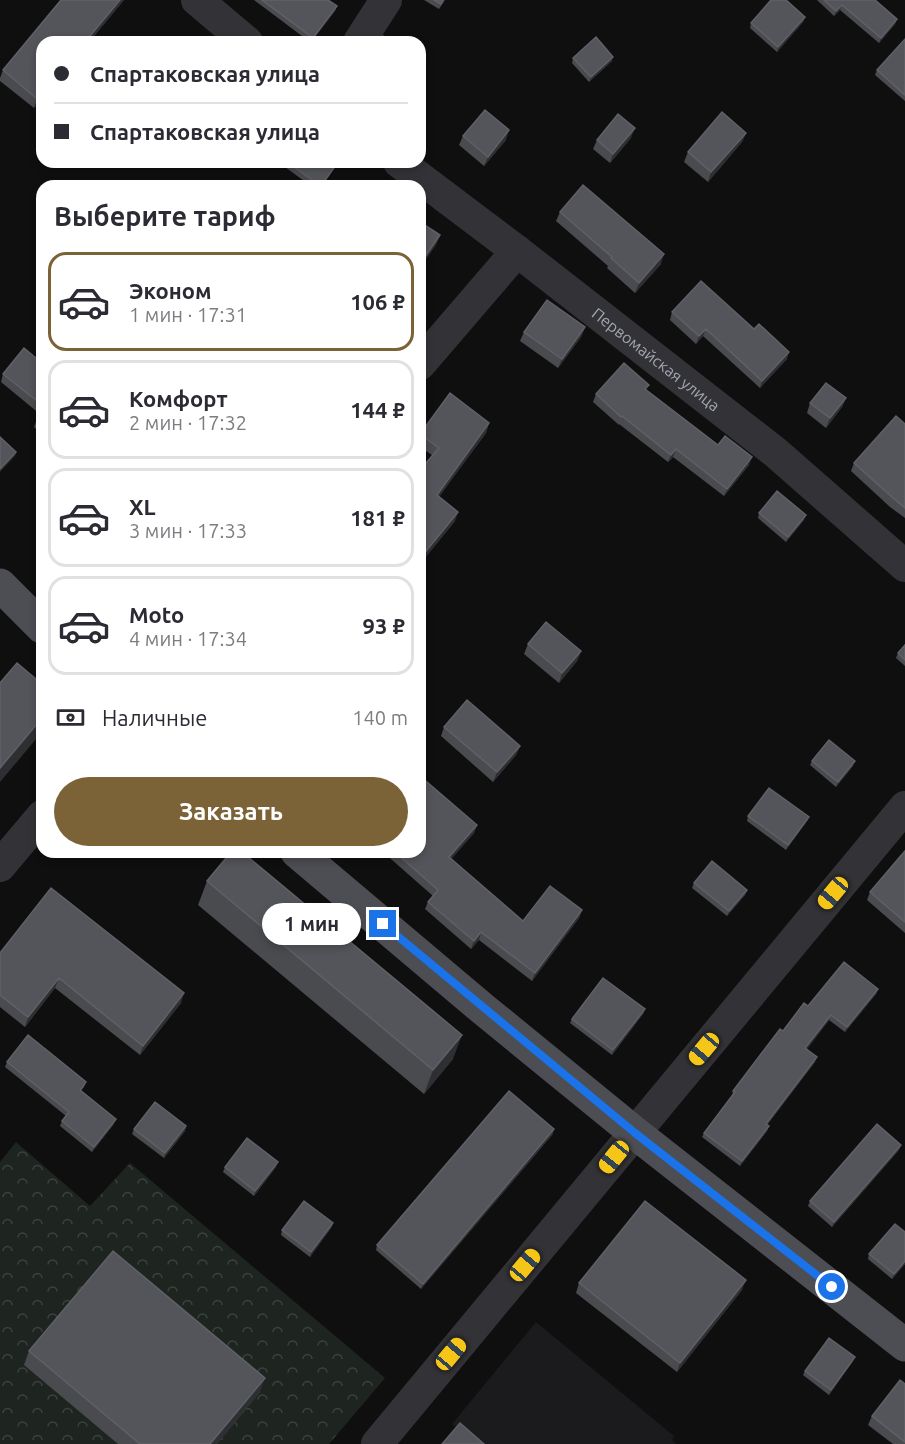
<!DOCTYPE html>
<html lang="ru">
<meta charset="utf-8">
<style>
:root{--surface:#fff;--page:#f2f2f3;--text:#2b2b33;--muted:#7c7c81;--line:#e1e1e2;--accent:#7b6337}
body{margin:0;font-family:Ubuntu,sans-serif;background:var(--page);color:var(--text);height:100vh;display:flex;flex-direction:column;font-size:22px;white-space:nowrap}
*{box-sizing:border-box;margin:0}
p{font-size:20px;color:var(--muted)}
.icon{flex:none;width:33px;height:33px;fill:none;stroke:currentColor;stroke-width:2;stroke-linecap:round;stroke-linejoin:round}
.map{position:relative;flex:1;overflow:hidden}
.drawer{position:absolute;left:36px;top:180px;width:390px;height:678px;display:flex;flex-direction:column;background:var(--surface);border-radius:18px;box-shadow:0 3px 9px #0003}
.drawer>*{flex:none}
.top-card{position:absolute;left:36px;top:36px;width:390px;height:132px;border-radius:18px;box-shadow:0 3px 9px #0003;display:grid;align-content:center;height:132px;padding:0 18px;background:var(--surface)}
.end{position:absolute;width:27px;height:27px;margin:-14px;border:8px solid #1a73e8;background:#fff;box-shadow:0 0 0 3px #fff}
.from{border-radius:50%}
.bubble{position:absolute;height:42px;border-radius:21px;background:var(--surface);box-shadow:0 3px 9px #0003;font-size:20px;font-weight:600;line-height:42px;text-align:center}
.car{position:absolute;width:18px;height:36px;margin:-18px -9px;border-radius:8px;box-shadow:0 0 4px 2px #0007;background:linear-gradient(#f5c518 24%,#345 0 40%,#f5c518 0 76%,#345 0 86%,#f5c518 0)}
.top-card b{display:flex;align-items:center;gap:21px;height:57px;font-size:22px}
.top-card b+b{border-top:2px solid var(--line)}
.top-card i{width:15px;height:15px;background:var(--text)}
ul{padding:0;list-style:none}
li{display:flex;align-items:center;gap:18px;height:99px;margin:0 12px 9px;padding:0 6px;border:3px solid var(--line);border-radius:18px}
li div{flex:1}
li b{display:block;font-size:22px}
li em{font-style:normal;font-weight:600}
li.active{border-color:var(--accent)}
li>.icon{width:54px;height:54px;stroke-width:1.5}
h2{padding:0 18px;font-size:27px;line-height:72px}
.pay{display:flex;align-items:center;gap:15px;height:66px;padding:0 18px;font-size:22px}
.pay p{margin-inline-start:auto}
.cta{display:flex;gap:12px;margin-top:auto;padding:12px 18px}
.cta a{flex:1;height:69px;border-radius:36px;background:var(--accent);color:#fff;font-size:24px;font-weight:600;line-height:69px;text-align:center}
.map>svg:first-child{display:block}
.built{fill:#1b1b1d}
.forest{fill:url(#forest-crowns)}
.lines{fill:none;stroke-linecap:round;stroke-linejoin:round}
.minor{stroke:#333337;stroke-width:32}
.primary{stroke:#4d4e53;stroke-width:33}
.wall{fill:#4a4b4f}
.shaded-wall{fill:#2e2f32}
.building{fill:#53555a;stroke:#606167;stroke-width:1.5}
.route{stroke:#1a73e8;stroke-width:8}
.labels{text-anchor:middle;stroke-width:6;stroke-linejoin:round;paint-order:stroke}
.street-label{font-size:16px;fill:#a2a6b0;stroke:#0a0a0b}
</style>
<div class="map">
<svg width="905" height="1444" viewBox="0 0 905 1444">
<defs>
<pattern id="forest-crowns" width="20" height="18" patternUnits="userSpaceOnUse" patternTransform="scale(1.5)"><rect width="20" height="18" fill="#1e241f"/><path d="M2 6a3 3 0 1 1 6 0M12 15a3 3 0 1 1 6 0" fill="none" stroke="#3c413d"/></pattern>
</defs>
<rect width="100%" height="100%" fill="#0f0f10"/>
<path class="built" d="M536,1322L674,1436L672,1440L676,1444H475L452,1424Z"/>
<path class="forest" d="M16,1142L90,1206L130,1163L385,1378L329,1444H0V1162Z"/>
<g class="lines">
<g class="minor">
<path d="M197,0L247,42"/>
<path d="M359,42L386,0"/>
<path id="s1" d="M399,162L517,251L775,452L905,566"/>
<path d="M420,364L517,251"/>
<path d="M0,866L42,816"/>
<path d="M377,1444L905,807"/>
</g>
<path class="primary" d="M0,585L42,627
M297,852L483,1009L635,1133L905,1345"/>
</g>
<path class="wall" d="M61,0H124L89,42H42V99L34,108L0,81V78L3,70Z
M254,0H328L337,6L335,11L311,42H310Z
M424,0H445L439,9Z
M817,0H875L897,19L895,24L879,43L840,10L834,16Z
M805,17L803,22L777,52L750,28L751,23Z
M905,39V101L875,75L877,70Z
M573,58L612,61L589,82L572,63Z
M746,133L742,142L708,182L684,162L688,152Z
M463,136L506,140L484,166L459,145Z
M631,138L610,163L593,149L597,140Z
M287,162L322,186H311L285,167Z
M560,212L661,264L635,293L607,268L608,266L556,221Z
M672,312L787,359L760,388L703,336L696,344L670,320Z
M585,327L581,337L558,368L520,341L524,332Z
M42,363V435L34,427L37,419L41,415L1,382L3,374Z
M647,391L718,445L749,465L724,496L673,457L668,462L619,424V425L593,402L596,394Z
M846,398L842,407L826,428L807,413L810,403Z
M489,423L486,433L439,496L455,521L420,564V470L432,455L420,447V434Z
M905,424V518L890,507L851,471L854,463Z
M759,513L804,520L786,542L758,518Z
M42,521V535L36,531L38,526Z
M528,644L581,651L577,661L559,683L524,654Z
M905,645V666L896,658L898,653Z
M444,727L520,746L516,755L493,782L441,736Z
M812,761L853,766L836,787L810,765Z
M748,816L809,817L807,821L786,850L747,821Z
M477,825L474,833L451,859L523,921L582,910L579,918L532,981L479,940L471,949L425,909L428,902L433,896L383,852H420Z
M905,851V933L867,900L870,892Z
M207,881L453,1059L424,1094L198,905Z
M694,883L747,890L745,895L727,916L692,888Z
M0,953L181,1003L140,1055L55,988L25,1027L0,1007Z
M878,989L876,994L845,1032L829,1020L807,1049L815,1062L767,1125L769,1126L767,1131L740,1166L702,1137L704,1133L732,1096L733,1091L783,1031L808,1006Z
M645,1009L643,1014L612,1055L570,1023L572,1019Z
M7,1062L86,1082L84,1087L81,1091L114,1124L92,1152L60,1126L62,1121L66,1116L5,1067Z
M186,1126L185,1131L164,1158L132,1134L134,1129Z
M553,1134L421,1289L376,1250L377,1245Z
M899,1150L832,1227L808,1206L810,1201Z
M225,1167H276L254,1196L223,1172Z
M333,1223L331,1228L310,1257L281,1235L282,1230Z
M869,1254L905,1264L892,1279L868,1259Z
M579,1283L742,1290L677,1372L576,1293Z
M29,1351L260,1392L217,1444H118L24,1365Z
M853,1361L829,1395L803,1375L805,1371Z
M905,1384V1444H893L868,1425L872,1416Z"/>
<path class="shaded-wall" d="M120,0H124L89,42H85Z
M842,5L840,10L834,16L836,11Z
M337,6L335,11L311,42L313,38Z
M805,17L803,22L777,52L778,47Z
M897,19L895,24L879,43L881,38Z
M613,57L612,61L589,82L591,77Z
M42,93V99L34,108L37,99Z
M635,128L631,138L610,163L613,154Z
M509,130L506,140L484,166L488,157Z
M746,133L742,142L708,182L711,172Z
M338,162H339L322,186H321Z
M440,235L436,245L420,268V264Z
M664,254L661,264L635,293L639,283Z
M585,327L581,337L558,368L562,359Z
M706,329L703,336L696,344L699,336Z
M789,352L787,359L760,388L762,381Z
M846,398L842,407L826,428L830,418Z
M489,423L486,433L434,504L437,495Z
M676,449L673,457L668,462L671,455Z
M16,452L15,456L0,472V469Z
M752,457L749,465L724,496L727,489Z
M458,512L455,521L420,564L423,555Z
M806,515L804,520L786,542L788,537Z
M581,651L577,661L559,683L562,673Z
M42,718V732L0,782V768Z
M520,746L516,755L493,782L497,772Z
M855,761L853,766L836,787L838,782Z
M809,817L807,821L786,850L788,845Z
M477,825L474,833L446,865L449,857Z
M747,890L745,895L727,916L729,911Z
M582,910L579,918L532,981L535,973Z
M481,932L479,940L471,949L474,941Z
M59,978L55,988L25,1027L28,1017Z
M878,989L876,994L845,1032L847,1027Z
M184,993L181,1003L140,1055L143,1046Z
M645,1009L643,1014L612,1055L613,1050Z
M831,1015L829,1020L804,1053L805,1048Z
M462,1035L453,1059L424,1094L433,1070Z
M817,1057L815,1062L764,1129L766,1124Z
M116,1119L114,1124L92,1152L94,1147Z
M186,1126L185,1131L164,1158L165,1153Z
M769,1126L767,1131L740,1166L742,1161Z
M554,1129L553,1134L421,1289L423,1284Z
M901,1145L899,1150L832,1227L834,1222Z
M278,1162L276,1167L254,1196L255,1191Z
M333,1223L331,1228L310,1257L311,1252Z
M905,1261V1264L892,1279L894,1274Z
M746,1280L742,1290L677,1372L680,1363Z
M855,1357L853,1361L829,1395L831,1390Z
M265,1378L260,1392L217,1444H210Z"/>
<path class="building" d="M61,0H120L85,42H42V93L37,99L3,70Z
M262,0H328L337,6L313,38Z
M434,0H443L441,4Z
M771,0H786L805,17L778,47L751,23Z
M824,0H875L897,19L881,38L842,5L836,11Z
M383,36L392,42H379Z
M596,37L613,57L591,77L573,58Z
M905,39V95L877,70Z
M485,110L509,130L488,157L463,136Z
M722,112L746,133L711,172L688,152Z
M618,114L635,128L613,154L597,140Z
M287,162H338L321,186Z
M583,185L664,254L639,283L611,258L612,257L560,212Z
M420,222L440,235L420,264Z
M701,281L754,329L759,324L789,352L762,381L706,329L699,336L672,312Z
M547,300L585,327L562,359L524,332Z
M24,348L42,363V405L3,374Z
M624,363L649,385L645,389L718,445L725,436L752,457L727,489L676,449L671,455L622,416L621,417L596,394Z
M826,383L846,398L830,418L810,403Z
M450,393L489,423L437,495L458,512L423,555L420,552V470L439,448L420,434Z
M42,414V424L37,419Z
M896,416L905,424V508L893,498L854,463Z
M0,437L16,452L0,469Z
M777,491L806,515L788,537L759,513Z
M42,521V529L38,526Z
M546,622L581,651L562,673L528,644Z
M905,645V660L898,653Z
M17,663L42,684V718L0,768V683Z
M467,700L520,746L497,772L444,727Z
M829,740L855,761L838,782L812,761Z
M420,776L477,825L449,857L523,921L550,886L582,910L535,973L481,932L474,941L428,902L438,890L395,852H420Z
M769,788L809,817L788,845L748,816Z
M905,851V922L870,892Z
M231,852H242L462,1035L433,1070L207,881Z
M712,861L747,890L729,911L694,883Z
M51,888L184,993L143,1046L59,978L28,1017L0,995V953Z
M844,962L878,989L847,1027L831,1015L805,1048L817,1057L766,1124L769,1126L742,1161L704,1133L735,1092L733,1091L780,1029L783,1031L804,1003L808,1006Z
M603,978L645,1009L613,1050L572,1019Z
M28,1035L86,1082L80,1090L116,1119L94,1147L62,1121L69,1112L7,1062Z
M509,1091L554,1129L423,1284L377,1245Z
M155,1102L186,1126L165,1153L134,1129Z
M877,1124L901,1145L834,1222L810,1201Z
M247,1138L278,1162L255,1191L225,1167Z
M304,1201L333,1223L311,1252L282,1230Z
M645,1201L746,1280L680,1363L579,1283Z
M895,1224L905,1232V1261L894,1274L869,1254Z
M113,1251L265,1378L210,1444H140L29,1351Z
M829,1338L855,1357L831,1390L805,1371Z
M900,1380L905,1384V1442L872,1416Z
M460,1423L484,1444H442Z"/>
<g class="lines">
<path class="route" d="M383,924L635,1133L832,1287"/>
</g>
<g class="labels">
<g class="street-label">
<text dy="6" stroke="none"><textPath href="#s1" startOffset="324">Первомайская улица</textPath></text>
</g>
</g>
</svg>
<i class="end from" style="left:832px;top:1287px"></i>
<i class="end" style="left:383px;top:924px"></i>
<div class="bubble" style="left:262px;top:903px;width:99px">1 мин</div>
<i class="car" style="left:833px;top:893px;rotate:220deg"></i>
<i class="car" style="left:704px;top:1049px;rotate:220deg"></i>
<i class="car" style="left:614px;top:1157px;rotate:219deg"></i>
<i class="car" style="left:525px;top:1265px;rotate:40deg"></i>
<i class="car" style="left:451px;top:1354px;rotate:40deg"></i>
<div class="top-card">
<b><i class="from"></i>Спартаковская улица</b>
<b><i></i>Спартаковская улица</b>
</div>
<section class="drawer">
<h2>Выберите тариф</h2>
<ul>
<li class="active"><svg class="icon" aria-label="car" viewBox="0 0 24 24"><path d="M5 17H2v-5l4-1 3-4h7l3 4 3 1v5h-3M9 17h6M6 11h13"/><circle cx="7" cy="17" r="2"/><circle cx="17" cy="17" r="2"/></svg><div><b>Эконом</b><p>1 мин · 17:31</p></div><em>106 ₽</em></li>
<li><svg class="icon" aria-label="car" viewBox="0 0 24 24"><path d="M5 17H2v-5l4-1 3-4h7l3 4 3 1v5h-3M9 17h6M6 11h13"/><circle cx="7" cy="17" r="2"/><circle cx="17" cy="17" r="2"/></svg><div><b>Комфорт</b><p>2 мин · 17:32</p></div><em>144 ₽</em></li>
<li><svg class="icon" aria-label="car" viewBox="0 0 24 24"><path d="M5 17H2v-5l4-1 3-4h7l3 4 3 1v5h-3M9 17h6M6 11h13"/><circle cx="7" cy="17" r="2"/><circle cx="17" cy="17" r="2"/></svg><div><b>XL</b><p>3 мин · 17:33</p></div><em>181 ₽</em></li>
<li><svg class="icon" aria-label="car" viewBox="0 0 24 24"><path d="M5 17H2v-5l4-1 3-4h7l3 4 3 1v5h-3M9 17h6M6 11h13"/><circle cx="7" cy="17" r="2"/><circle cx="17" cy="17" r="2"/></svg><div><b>Moto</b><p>4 мин · 17:34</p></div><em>93 ₽</em></li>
</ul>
<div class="pay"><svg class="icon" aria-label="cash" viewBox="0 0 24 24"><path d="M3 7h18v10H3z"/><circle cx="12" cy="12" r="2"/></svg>Наличные<p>140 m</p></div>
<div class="cta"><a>Заказать</a></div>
</section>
</div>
